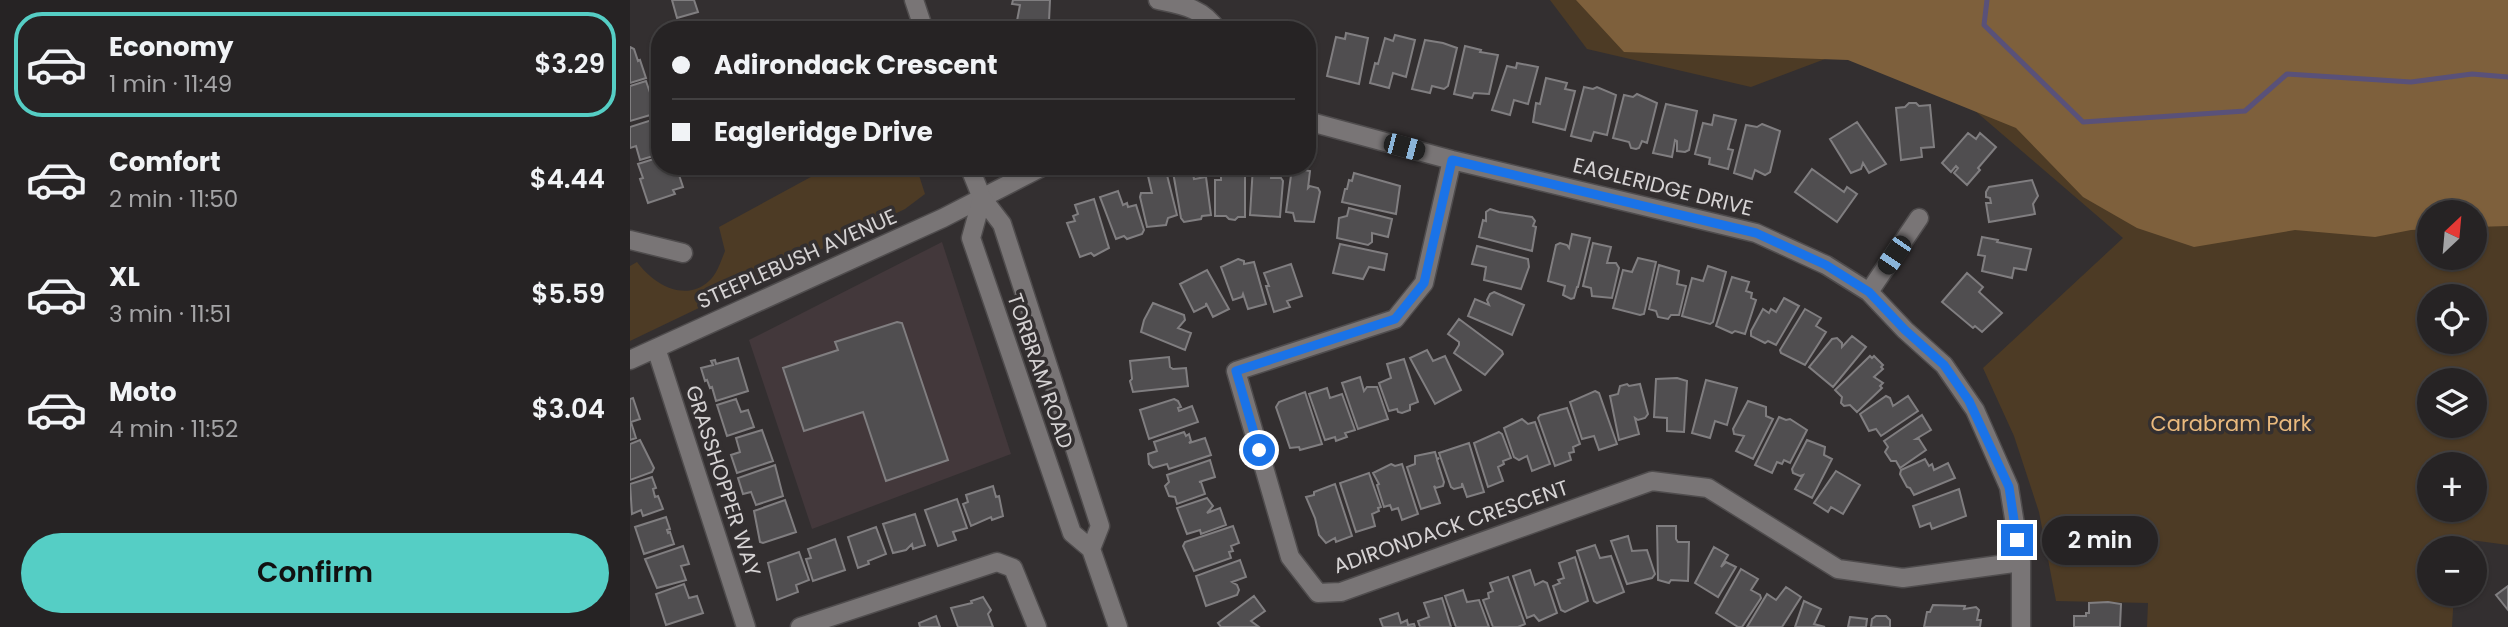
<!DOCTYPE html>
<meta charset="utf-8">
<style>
:root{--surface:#262324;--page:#322f31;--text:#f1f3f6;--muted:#a4a4a6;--line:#424041;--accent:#55cec5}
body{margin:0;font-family:Poppins,sans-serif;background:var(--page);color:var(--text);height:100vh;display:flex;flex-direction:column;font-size:26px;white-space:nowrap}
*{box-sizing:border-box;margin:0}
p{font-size:23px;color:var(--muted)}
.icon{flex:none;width:38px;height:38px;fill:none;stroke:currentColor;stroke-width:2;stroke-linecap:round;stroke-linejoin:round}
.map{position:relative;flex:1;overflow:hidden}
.side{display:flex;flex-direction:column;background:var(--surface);width:630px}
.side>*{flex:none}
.banner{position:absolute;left:21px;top:21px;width:665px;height:154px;border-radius:28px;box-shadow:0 2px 5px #0004,0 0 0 2px var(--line);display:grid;align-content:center;height:154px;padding:0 21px;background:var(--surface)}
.needle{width:46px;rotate:26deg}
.buttons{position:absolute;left:1787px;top:200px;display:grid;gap:14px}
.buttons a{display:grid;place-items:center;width:70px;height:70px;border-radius:50%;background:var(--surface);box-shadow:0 2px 5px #0004,0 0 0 2px var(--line);font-size:35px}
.end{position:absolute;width:32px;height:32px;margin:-16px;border:9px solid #1a73e8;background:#fff;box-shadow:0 0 0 4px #fff}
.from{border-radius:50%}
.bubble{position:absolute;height:49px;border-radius:24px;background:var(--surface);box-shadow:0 2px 5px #0004,0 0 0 2px var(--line);font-size:23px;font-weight:600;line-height:49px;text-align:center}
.car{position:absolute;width:21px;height:42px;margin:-21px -10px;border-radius:9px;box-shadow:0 0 5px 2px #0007;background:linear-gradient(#222 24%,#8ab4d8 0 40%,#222 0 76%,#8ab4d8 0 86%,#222 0)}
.banner b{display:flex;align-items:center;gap:24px;height:66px;font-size:26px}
.banner b+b{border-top:2px solid var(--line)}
.banner i{width:18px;height:18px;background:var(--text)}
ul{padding:12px 0 0;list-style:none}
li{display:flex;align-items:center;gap:21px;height:105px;margin:0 14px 10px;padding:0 7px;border:4px solid transparent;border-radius:28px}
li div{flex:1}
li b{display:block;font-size:26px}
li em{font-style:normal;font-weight:600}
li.selected{border-color:var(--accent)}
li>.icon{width:63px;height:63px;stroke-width:1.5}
.action{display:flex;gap:14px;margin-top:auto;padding:14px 21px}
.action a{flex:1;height:80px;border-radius:42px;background:var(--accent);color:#111;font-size:28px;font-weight:600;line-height:80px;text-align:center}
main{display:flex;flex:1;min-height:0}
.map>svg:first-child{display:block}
.built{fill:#43383b}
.green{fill:#4d3b25;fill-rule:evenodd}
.forest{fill:#7e603c}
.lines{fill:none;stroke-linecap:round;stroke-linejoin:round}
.stream{stroke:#595179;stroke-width:5}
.building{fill:#504e50;stroke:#807e80;stroke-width:2}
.minor-casing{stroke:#4f4c4d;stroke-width:21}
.secondary-casing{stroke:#4f4c4d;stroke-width:21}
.minor{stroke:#797576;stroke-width:18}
.secondary{stroke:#797576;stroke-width:18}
.route{stroke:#1a73e8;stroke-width:9}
.labels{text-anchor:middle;stroke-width:7;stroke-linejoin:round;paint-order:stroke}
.street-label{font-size:21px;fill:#d6d3d4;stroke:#332f30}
.park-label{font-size:21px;fill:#e9b97d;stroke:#332f30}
</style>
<main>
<section class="side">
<ul>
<li class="selected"><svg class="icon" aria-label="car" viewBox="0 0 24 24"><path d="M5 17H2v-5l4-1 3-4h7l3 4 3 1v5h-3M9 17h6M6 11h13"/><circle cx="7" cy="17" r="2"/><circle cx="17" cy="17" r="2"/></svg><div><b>Economy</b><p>1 min · 11:49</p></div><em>$3.29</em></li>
<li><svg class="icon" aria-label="car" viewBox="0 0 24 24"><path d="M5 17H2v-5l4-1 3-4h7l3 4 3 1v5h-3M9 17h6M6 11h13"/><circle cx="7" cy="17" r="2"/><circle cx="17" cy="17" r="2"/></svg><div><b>Comfort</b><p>2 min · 11:50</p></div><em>$4.44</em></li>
<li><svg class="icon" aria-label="car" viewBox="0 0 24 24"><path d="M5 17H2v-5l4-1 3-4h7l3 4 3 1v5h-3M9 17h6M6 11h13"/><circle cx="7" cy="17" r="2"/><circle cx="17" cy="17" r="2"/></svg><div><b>XL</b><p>3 min · 11:51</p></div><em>$5.59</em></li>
<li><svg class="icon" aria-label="car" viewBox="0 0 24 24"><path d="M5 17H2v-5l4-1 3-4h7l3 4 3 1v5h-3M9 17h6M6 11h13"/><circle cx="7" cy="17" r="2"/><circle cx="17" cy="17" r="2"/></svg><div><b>Moto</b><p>4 min · 11:52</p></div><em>$3.04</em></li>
</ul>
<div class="action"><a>Confirm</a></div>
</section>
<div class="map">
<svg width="1878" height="627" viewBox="0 0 1878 627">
<rect width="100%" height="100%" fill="#332f30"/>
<path class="built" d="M312,242L381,454L182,529L119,340Z"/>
<path class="green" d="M920,0H1878V545L1826,538V548H1799V593H1824L1822,627H1517L1518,603L1426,601L1409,512L1384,436L1353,368L1493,238L1308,79L1211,53L1121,87L957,49ZM1799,212H1844V257H1799ZM1799,296H1844V341H1799ZM1799,380H1844V425H1799ZM1799,464H1844V509H1799Z
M201,166H286L295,194L275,209L0,341V266L7,262C23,284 55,303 79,281C87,274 91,261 95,251L89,227Z"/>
<path class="forest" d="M946,0H1878V226L1845,227L1844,212H1799V229L1781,230L1745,237L1665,230L1564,247L1507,228L1453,197L1386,128L1218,60L994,52Z"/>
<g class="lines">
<path class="stream" d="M1357,0L1354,25L1453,122L1615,111L1657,74L1781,82L1842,74L1878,77"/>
</g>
<path class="building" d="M42,0H64L68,12L47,18Z
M383,0H420L419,21H416L414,30L386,26L390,5L382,4Z
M716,33L738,38L729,84L697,76L706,37L715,39Z
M765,35L785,40L776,77L763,73L759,88L740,83L745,63L748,64L755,38L763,41Z
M795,40L813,43L827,48L818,86L814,89L802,86L800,93L782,89Z
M835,46L851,50L850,52L868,55L859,94L844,93L842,98L824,94Z
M0,47L4,49L8,61L10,60L16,78L0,83Z
M887,63L908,67L898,104L884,100L880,115L862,110L877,66L886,68Z
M916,78L937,83L935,89L945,91L935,130L903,122L906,103L910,104Z
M16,81L27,113L0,121V86Z
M954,87L963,89L967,87L986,95L977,135L964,132L961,141L941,136Z
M1007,94L1027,103L1017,143L1012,141L1009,148L1006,149L1001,148L999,142L983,138L994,95L1003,97Z
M1279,103H1286L1289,106L1300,105L1304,147L1291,148L1292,157L1271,160L1266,108L1275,107Z
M1036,104L1067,111L1059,150L1055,152L1047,151V141L1045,140L1042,157L1023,153Z
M1084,115L1106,120L1098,149L1103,150L1098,169L1079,164L1080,158L1065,154L1073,123L1082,125Z
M28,118L30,154L10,160L6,146L0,148V127Z
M1227,122L1256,164L1239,173L1233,163L1231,169L1221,173L1200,139Z
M1132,124L1150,131L1140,172L1135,175L1125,170L1122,179L1104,173L1116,125L1127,127Z
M1338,133L1346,139L1350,133L1366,147L1348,168L1350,170L1337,185L1324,173L1328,168L1326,166L1321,172L1312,163Z
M30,157V166H46L53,187L43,190L45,194L18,203L10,179L13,178L8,164Z
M596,166H615V217H608L605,220L599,219L596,216H585V180H591V175H596Z
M623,166H642L641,178H651L653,181L650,217L620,215Z
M662,168L680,171L678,188L680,186L688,188L690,192L684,222L665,221L663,213L656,212Z
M562,169L564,179L576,177L581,215L572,216L571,219L554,222L551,218L543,172Z
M1182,169L1214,192L1217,187L1227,194L1207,222L1165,192Z
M536,171L547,215L538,218L536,225L517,227L510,197L511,193H522L518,176Z
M724,173L770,186L766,214L712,202L715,189H717L719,180L722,181Z
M1402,180L1408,196L1403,204L1405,214L1359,222L1356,203H1361L1360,198L1356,197V192L1359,187Z
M488,191L493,205L497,203L498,207L506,205L514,230L512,234L497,239L494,236L486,239L470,197Z
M464,199L479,248L464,256L461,253L450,257L437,223L445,221L443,216L448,214L445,205Z
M719,208L762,219L758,237L742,233V242L738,245L707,238L709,218L717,216Z
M860,209L869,212L902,217L905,221L903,226L906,227L902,251L849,237L853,220L856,221V212Z
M942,234L960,238L948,287H947L944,298L941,299L933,295L935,286L918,281L926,245L930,243L937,245L939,248Z
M1352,237L1368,240L1367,242L1401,249L1396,270L1384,268L1382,278L1352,271L1355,256L1348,255Z
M963,243L981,247L977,263H986L989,268L982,298L962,296L961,288L953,286Z
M710,244L757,254L754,270L739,267L733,279L703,273Z
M847,246L898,259L899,267L891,289L854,280L856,267L842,264Z
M1008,258L1026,262L1014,314L1010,315L983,308L993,270L1002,272Z
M608,259L614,261V264L624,262L636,304L618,309L613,294L612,297L603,300L591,267Z
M661,264L672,296L657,301L660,307L644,312L636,286H639L634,273Z
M1029,265L1049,271L1047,284L1056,286L1049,315H1041L1038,319L1028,317L1026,311L1019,309Z
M1078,266L1096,272L1083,322L1080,324L1052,316L1062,278L1073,281Z
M577,270L599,309L583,317L576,303V306L564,312L550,284Z
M1337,273L1353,287L1349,292L1372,313L1352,332L1345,326L1343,328L1312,302Z
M1102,277L1119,282L1116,291L1122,293L1121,298L1126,300L1115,334L1105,331L1102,333L1086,326Z
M864,292L894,305L882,335L838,316L845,299L859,305L857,300L860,294Z
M1154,298L1169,306L1146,345L1138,341L1135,343L1121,336V331L1133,309L1139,313L1141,309L1146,312Z
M523,303L554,315L555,320L548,328L561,333L555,350L511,332L514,320Z
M1175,309L1191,318L1186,326L1196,332L1175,365L1151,353L1150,350Z
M829,319L872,351L873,354L855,375L824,353L829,345V342L818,334Z
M267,322L272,323L318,460L256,481L233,412L174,431L153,368L208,350L205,342Z
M1222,336L1236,347L1203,387L1179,367L1202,339L1207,338L1212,343V347Z
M797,350L803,361L815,356L831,390L805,404L780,358Z
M1240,356L1242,358L1244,356L1253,365L1251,367L1253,369L1244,377L1253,383L1250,386L1252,388L1227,412L1220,405L1214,406L1211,403L1212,397L1205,390Z
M539,357L540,367L543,369L556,368L558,386L503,392L500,381L502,379L500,361Z
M108,358L118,391L86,401L82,387L80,388L77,380L75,381L71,368L83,365L81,361L85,360L86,364Z
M774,359L788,402L780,405V410L772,413L768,412L767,409L759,411L749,383L761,378L757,364Z
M730,377L734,391L737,387H747L758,419L728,429L712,383Z
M1047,378L1057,381L1054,432L1037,431V418L1024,417L1026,379Z
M1076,380L1107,388L1097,425L1085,421L1080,438L1062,433Z
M997,384L999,386L1010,384L1018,414L1015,418L1008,420L1005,418L1009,434L989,440L980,396L988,394L990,386Z
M697,388L700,398L712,394L725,430L715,433L717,437L706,441L705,437L695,440L679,394Z
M965,391L969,393L987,444L969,450L964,436L952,439L940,402Z
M675,392L692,444L670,450L669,447L660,448L646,407L649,402Z
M1256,396L1260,398L1263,406L1278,396L1288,411L1251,436L1246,429L1239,431L1230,414Z
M3,398L10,419L1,422L6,438L0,440V399Z
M106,399L111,412L118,410L124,427L97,436L87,405Z
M544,399L548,401L551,407L548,408L549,411L562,406L568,422L519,439L510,410Z
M1118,401L1136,407V416L1143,419L1123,459L1106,451L1114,436L1104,434L1103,429Z
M937,408L950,444L943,447L944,452L939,453L941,460L925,466L908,418L910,415Z
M1292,415L1301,430L1286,439H1289L1296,450L1270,468L1266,461H1261L1255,452L1258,447L1254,441Z
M1149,417L1156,420L1160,419L1177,430L1160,463L1154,460L1152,464L1147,462L1142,473L1125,465Z
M892,419L898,424L905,422L920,464L902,471L897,456L889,460L884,457L874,428Z
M132,430L143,461L107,473L101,455L110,452L106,438Z
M554,432L556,436L559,434L561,441L559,443L575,438L581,455L539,469L537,464L523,468L519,464L518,454L527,451L524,442Z
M869,432L872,434L881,458L873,461L874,464L868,467L873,481L858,487L844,443Z
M10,440L24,468L22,472L0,480V444Z
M1177,440L1195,447L1194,455L1202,459L1182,498L1165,489L1173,475L1170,476L1163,473L1162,469Z
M839,443L854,492L837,497L832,483V487L824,489L821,487L809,453Z
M805,452L807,459L809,458L807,460L814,482L813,486L806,488L804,486L810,503L791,509L777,467L785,464V456Z
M1295,459L1299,466L1302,464L1304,470L1318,463L1325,478L1284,495L1280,488L1277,487L1270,474L1271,470Z
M580,460L585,477L569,482H571L575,494L547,504L545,497L539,496L535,486L539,482L537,475Z
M761,464L765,466L772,464L788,514L772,520L768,508L762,510L760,505L754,507L747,485L749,484L743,473Z
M145,465L153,496L126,505L121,492L113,494L108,478Z
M1206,471L1230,485L1213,514L1201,507L1198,512L1184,503Z
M739,473L751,507L748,508L749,511L742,514L745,526L726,532L710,483Z
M22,477L26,488L23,489L25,497L28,496L33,509L13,516L11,510L2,514L0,484Z
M705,484L722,536L706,542L705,538L696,543L689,535L685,518L676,497L684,495V492Z
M363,486L366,497L369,496L373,516L362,520L361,517L341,526L333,504L338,502L336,495Z
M1329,489L1336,516L1302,529L1300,523L1290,527L1283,506Z
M577,498L583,506L577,513L590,508L596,525L571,534L570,530L557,534L547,508Z
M327,499L337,528L323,532L326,540L308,546L295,510Z
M155,500L166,532L133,543L130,542L124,511Z
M285,514L295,545L283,549L282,544L276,550L263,553L253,524Z
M36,517L40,529L37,530L38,533L40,532L44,544L14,554L5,527Z
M603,526L609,543L601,546L603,551L599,552L601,558L564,571L553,546L555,542Z
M1027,526H1046V539L1048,542H1059L1058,581L1041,580L1039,583L1028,580Z
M246,527L256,554L238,561L239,564L228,568L218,537Z
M998,536L1002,551L1017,550L1025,574L1022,578L997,584L981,541Z
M205,539L215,570L183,581L176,559L181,558L178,549Z
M965,545L970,558L981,556L994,592L967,603L964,601L947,551Z
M53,546L59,564L51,566L56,580L27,588L15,559Z
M1084,547L1098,555L1091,567L1096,562L1106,567L1088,597L1065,583Z
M169,552L179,580L166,585L168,592L147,600L138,563Z
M945,557L958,601L935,612L931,610L923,586L930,583L928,580L934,578L929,563Z
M610,560L616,577L602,582L607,585L609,590L607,595L576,606L566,576Z
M1111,569L1128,579L1121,590L1130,595L1131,598L1112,627H1108L1086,613Z
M900,570L905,585L913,581L917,583L927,613L909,621L904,615L897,618L883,576Z
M878,577L895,624L888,627H863L853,600L859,598L858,593L863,591L860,583Z
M54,584L59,598L67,596L73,613L36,625L26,594Z
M1878,586V610L1866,595Z
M1156,587L1171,597L1152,627H1117L1137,594L1146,600Z
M833,590L837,602L849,600L859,627H826L815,596Z
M624,596L635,611L621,621L629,627H591L588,623Z
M353,597L361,610L358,614L363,627H328L321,608L342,603L341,601Z
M812,598L821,627H790L788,621L799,617L794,603Z
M1174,601L1191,609L1184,624L1195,627H1165Z
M1478,602L1491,604L1490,627H1444V616H1456V613H1459V603Z
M1303,605L1335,606L1334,609L1346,607L1349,610L1347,620H1351L1350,627H1294L1297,612H1300Z
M768,613L771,623L777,620L778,625L784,624L785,627H753L750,619Z
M306,616L310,627H290L289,623Z
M1246,616H1256L1260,620V627H1241L1242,619Z
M1220,617L1237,619L1236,627H1218Z"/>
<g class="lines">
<g class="minor-casing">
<path id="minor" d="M528,0C552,5 573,8 587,30
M677,121L822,160L1126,233L1196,265L1239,292L1275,330L1314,365L1345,410L1379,487L1391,562V627
M822,160L794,283L765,319L606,371L660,557L688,593L711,592L1022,481L1078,488L1208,569L1273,578L1391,562
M0,240L53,253
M1239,292L1289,218
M26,348L116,627
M0,360L313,218L414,166
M170,627L367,562L383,568L407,627"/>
</g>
<g class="secondary-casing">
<path id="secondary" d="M284,0L294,30
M339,166L352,198L372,224L470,526L461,549
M352,198L341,238L442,533L461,549L488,627"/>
</g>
<use href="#minor" class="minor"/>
<use href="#secondary" class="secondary"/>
</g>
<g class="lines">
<path class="route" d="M629,450L606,371L765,319L794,283L822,160L1126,233L1196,265L1239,292L1275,330L1314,365L1339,401L1379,487L1387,540"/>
</g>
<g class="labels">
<g class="street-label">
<text transform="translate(1033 187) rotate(14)" y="7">EAGLERIDGE DRIVE</text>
<text transform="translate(167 259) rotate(-24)" y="7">STEEPLEBUSH AVENUE</text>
<text transform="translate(410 371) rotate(71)" y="7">TORBRAM ROAD</text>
<text transform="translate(93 481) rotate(72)" y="7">GRASSHOPPER WAY</text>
<text transform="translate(821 527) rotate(-19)" y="7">ADIRONDACK CRESCENT</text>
</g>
<g class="park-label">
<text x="1601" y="431">Carabram Park</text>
</g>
</g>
</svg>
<div class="buttons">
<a><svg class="needle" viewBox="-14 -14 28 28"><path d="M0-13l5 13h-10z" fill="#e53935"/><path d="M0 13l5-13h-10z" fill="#a4a4a6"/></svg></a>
<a><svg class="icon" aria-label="locate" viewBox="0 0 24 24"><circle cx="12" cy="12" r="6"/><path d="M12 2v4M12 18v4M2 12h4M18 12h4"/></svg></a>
<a><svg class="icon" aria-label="layers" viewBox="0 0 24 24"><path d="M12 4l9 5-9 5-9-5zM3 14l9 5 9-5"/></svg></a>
<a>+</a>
<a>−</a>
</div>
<i class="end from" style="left:629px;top:450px"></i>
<i class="end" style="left:1387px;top:540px"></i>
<div class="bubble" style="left:1412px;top:516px;width:116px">2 min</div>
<i class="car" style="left:774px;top:147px;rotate:105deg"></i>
<i class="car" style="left:1264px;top:255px;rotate:214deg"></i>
<div class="banner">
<b><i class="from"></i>Adirondack Crescent</b>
<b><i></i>Eagleridge Drive</b>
</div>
</div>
</main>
